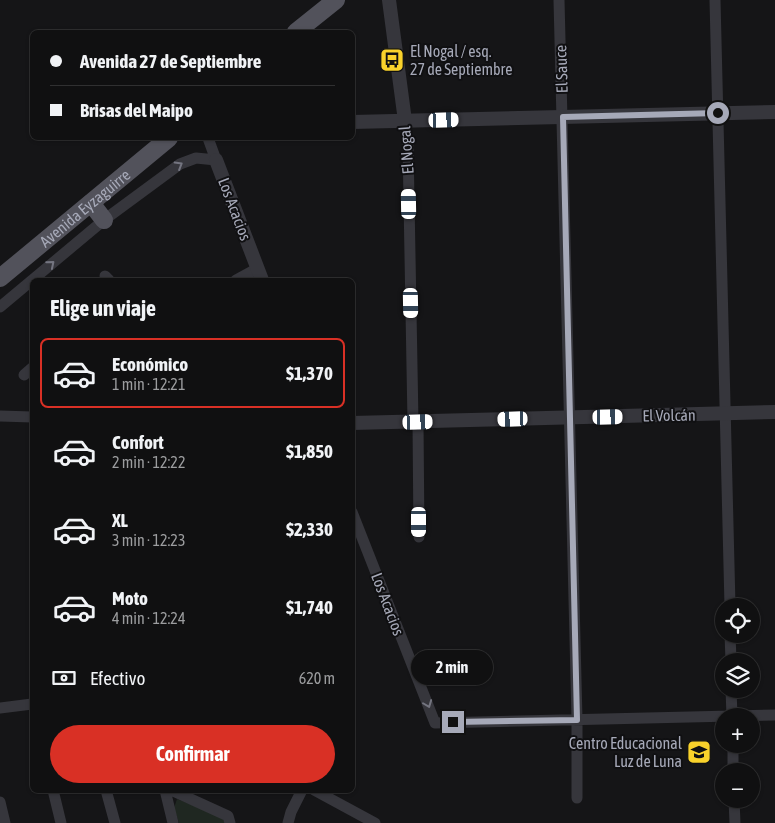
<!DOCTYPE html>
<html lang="es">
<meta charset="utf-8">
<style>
:root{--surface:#101011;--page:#19191a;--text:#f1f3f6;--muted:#9c9d9f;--line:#303031;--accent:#d93025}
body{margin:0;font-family:"Asap Condensed",sans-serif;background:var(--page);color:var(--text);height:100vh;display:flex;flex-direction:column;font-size:19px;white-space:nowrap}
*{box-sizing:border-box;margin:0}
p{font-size:16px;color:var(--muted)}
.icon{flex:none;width:28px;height:28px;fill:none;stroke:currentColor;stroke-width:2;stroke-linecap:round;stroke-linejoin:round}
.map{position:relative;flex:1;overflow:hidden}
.details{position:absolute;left:30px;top:278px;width:325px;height:515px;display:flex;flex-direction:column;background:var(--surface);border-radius:8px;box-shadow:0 1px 4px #0004,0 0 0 1px var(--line)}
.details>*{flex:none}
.hud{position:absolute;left:30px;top:30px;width:325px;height:110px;border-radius:8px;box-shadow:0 1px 4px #0004,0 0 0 1px var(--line);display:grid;align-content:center;height:110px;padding:0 20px;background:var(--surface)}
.buttons{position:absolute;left:715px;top:598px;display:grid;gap:10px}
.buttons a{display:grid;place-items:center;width:45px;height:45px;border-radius:50%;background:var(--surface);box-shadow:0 1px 4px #0004,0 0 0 1px var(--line);font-size:25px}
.end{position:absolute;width:22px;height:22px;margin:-11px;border:6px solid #a6a9b8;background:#111;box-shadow:0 0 0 2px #111}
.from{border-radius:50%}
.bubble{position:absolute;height:35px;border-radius:18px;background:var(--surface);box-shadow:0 1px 4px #0004,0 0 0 1px var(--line);font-size:16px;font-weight:700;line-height:35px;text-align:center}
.car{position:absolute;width:15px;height:30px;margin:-15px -8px;border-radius:6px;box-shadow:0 0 4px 1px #0007;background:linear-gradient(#fff 24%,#345 0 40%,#fff 0 76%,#345 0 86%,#fff 0)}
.hud b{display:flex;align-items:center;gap:18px;height:48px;font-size:19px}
.hud b+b{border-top:1px solid var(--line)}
.hud i{width:12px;height:12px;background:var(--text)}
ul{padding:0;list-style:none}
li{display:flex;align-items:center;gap:15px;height:70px;margin:0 10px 8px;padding:0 10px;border:2px solid transparent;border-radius:8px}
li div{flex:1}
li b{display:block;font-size:19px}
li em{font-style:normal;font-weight:700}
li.active{border-color:var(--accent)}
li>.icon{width:45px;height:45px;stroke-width:1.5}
h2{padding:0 20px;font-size:22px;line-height:60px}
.pay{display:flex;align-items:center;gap:12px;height:55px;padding:0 20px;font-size:19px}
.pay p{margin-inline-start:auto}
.action{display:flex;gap:10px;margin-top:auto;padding:10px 20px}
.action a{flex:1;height:58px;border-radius:30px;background:var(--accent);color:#fff;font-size:20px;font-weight:700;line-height:58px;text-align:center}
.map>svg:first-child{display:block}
.green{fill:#1f2721}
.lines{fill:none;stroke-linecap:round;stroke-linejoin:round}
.minor{stroke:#36363c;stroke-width:11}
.tertiary{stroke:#36363c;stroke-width:14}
.primary{stroke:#52525b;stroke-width:18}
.oneway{stroke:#747580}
.route{stroke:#a6a9b8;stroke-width:6}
.labels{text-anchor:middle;stroke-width:4;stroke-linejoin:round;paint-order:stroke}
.poi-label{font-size:16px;fill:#a6a9b8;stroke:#101012;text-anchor:start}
.street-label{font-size:16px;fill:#a6a9b8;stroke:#101012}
</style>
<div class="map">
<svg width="775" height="823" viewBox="0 0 775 823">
<rect width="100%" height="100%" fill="#151517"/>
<path class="green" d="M177,799L222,817L225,823H179L174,808Z"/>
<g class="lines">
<path class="minor" d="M559,0L577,719V798
M715,0L730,606
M405,121L408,145L413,422
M208,138L216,160
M105,276L109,280
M236,280L258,268
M0,307L104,220L180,164L196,158L216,160
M24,375L32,368
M0,416L32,417
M418,422L419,537
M352,512L435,723L775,715
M730,634L731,661
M731,689L732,716
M0,708L32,704
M733,744V771
M53,790L61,823
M106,790L115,823
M165,790L173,823
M171,790L228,816L230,823
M314,790L375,823
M734,799L735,823
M0,802L5,823
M288,823L291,812L302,790"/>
<path class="tertiary" d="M389,0L405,121
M352,122L775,112
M216,160L262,280
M352,423L775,412"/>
<g class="primary">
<path d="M296,32L336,0"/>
<path d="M91,203L104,220"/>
<path id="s1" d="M0,278L169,138"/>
</g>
</g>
<defs><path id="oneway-chevron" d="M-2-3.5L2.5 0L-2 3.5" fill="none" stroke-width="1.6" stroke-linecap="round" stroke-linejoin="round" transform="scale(1.25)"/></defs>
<g class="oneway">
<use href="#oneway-chevron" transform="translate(179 165) rotate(-31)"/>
<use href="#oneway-chevron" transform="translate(51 264) rotate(-40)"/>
<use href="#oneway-chevron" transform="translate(428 704) rotate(69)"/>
</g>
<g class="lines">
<path class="route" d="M453,722L577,720L563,117L718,113"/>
</g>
<defs>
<g id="bus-square" transform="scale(1.25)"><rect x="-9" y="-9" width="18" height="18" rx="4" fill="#f9d22b" stroke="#101012"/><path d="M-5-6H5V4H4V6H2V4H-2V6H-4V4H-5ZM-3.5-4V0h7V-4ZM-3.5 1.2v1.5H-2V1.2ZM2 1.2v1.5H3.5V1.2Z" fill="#111"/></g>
<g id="school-square" transform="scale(1.25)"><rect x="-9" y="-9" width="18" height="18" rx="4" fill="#f9d22b" stroke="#101012"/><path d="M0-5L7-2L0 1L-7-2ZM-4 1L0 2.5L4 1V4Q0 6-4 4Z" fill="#111"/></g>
</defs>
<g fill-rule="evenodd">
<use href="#bus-square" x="392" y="60"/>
<use href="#school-square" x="699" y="752"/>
</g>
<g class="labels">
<g class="poi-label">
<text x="410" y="57">El Nogal / esq.<tspan x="410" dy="18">27 de Septiembre</tspan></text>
<text x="682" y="749" text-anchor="end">Centro Educacional<tspan x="682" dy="18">Luz de Luna</tspan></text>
</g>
<g class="street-label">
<text transform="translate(561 69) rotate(-92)" y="6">El Sauce</text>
<text transform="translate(406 150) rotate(-94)" y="6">El Nogal</text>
<text dy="6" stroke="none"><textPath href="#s1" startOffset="110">Avenida Eyzaguirre</textPath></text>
<text transform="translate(235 209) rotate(69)" y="6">Los Acacios</text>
<text transform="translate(669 415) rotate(-1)" y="6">El Volcán</text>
<text transform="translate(388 604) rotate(69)" y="6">Los Acacios</text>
</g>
</g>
</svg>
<div class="buttons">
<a><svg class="icon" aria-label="locate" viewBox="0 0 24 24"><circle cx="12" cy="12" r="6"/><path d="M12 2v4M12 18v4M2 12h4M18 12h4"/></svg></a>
<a><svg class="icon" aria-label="layers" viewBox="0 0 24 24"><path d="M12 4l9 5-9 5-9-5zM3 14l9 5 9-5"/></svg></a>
<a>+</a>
<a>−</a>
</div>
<i class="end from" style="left:718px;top:113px"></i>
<i class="end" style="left:453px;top:722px"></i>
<div class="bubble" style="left:411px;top:650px;width:82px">2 min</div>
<i class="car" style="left:444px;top:120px;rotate:88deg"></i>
<i class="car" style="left:409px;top:204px;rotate:359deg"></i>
<i class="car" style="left:411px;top:303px;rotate:179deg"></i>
<i class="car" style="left:608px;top:417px;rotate:89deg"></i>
<i class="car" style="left:513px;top:419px;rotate:268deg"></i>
<i class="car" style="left:418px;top:422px;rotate:88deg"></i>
<i class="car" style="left:419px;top:522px;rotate:180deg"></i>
<div class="hud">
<b><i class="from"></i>Avenida 27 de Septiembre</b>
<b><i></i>Brisas del Maipo</b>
</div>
<section class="details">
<h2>Elige un viaje</h2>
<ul>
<li class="active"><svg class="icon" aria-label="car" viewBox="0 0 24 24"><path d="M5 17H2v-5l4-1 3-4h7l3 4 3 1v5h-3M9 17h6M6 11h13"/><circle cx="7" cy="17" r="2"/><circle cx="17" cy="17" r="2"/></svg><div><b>Económico</b><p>1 min · 12:21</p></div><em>$1,370</em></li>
<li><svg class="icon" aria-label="car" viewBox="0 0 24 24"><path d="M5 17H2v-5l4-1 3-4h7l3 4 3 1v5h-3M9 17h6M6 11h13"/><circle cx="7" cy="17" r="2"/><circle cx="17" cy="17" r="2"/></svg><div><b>Confort</b><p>2 min · 12:22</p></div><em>$1,850</em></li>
<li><svg class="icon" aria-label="car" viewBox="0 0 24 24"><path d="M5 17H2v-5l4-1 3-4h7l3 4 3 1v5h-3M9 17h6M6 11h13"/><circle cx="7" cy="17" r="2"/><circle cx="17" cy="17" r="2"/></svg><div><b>XL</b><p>3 min · 12:23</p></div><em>$2,330</em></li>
<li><svg class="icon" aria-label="car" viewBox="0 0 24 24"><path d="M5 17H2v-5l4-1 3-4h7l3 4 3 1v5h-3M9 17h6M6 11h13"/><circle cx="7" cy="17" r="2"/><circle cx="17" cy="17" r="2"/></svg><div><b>Moto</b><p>4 min · 12:24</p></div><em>$1,740</em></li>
</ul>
<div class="pay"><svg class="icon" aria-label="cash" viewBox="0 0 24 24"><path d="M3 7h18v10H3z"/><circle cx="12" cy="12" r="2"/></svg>Efectivo<p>620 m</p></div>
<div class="action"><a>Confirmar</a></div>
</section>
</div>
